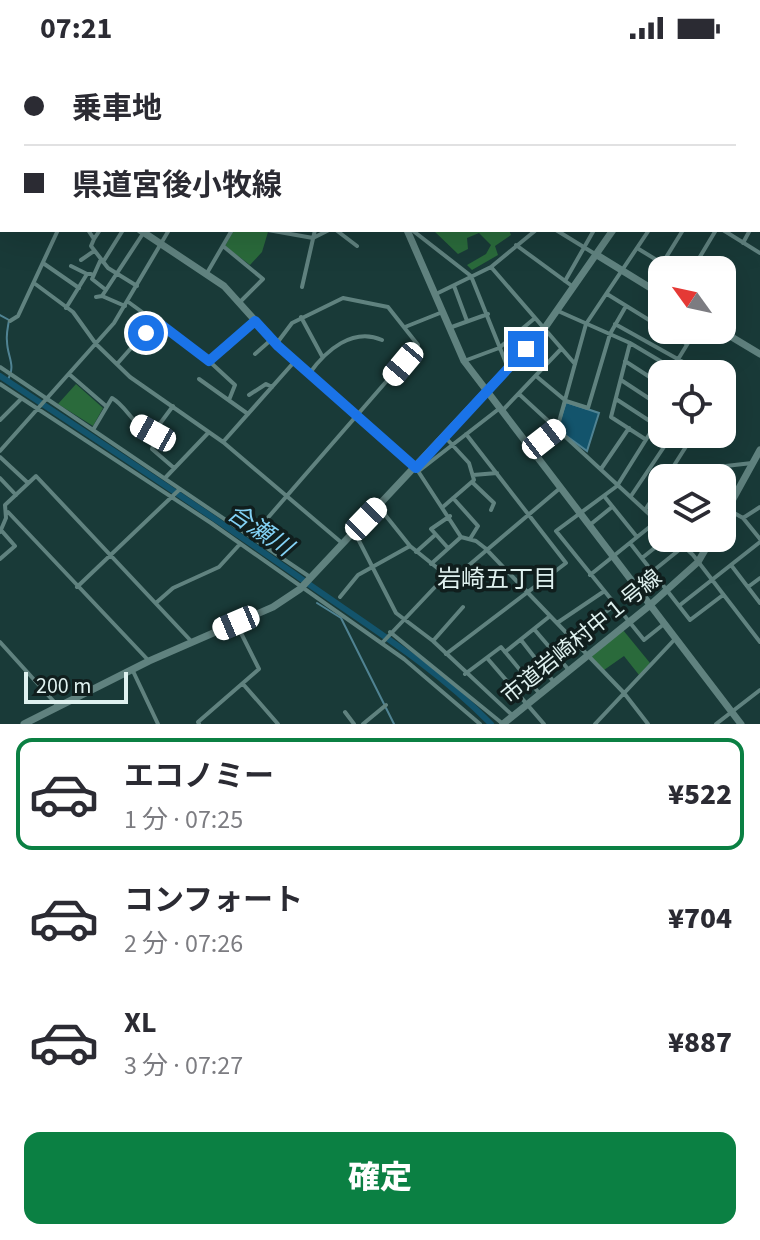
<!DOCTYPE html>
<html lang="ja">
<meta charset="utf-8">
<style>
:root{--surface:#fff;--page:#f2f2f3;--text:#2b2b33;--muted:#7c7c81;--line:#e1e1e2;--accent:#0b8043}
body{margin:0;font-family:"Source Sans 3","Noto Sans JP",sans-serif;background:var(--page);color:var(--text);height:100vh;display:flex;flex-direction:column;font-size:30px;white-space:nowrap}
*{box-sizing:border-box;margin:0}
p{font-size:26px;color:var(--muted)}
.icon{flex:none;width:44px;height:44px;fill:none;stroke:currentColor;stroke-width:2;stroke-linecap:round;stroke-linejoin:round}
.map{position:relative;height:668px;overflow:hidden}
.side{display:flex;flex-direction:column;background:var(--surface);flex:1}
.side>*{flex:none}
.top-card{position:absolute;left:0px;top:0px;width:760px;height:176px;box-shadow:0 8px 32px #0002;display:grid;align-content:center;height:176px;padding:0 24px;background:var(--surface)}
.needle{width:52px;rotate:303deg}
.controls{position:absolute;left:648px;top:200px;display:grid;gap:16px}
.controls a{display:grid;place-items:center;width:88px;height:88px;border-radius:16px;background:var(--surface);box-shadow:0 8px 32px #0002;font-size:40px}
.scale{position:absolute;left:24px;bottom:20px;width:104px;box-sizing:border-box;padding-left:8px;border:4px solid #dff1ef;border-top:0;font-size:22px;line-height:28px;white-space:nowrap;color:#dff1ef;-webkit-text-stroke:6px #101e1d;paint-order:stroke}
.end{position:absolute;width:36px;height:36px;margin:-18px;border:10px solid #1a73e8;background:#fff;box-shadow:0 0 0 4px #fff}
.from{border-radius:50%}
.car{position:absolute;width:24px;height:48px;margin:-24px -12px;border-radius:10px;box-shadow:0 0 6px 2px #0007;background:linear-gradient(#fff 24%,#345 0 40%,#fff 0 76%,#345 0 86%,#fff 0)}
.top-card b{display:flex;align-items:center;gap:28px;height:76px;font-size:30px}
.top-card b+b{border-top:2px solid var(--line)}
.top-card i{width:20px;height:20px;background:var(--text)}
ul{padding:14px 0 0;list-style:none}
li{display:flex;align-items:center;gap:24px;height:112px;margin:0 16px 12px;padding:0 8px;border:4px solid transparent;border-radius:16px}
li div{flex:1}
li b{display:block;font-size:30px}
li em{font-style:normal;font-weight:800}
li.active{border-color:var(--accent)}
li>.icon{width:72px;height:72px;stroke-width:1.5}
.primary-button{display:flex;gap:16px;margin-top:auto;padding:16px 24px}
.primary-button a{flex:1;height:92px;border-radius:16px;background:var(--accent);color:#fff;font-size:32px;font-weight:800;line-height:92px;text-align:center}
.status{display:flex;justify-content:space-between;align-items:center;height:56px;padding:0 40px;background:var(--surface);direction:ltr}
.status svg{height:22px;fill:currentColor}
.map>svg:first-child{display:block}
.green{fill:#2a6a3b}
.water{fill:#13546c;stroke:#508393;stroke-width:2}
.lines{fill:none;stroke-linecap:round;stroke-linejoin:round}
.stream{stroke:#508393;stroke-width:2}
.river{stroke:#13546c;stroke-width:6}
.street{stroke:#60827f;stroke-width:4}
.secondary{stroke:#60827f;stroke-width:7}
.route{stroke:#1a73e8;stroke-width:10}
.labels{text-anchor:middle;stroke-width:7;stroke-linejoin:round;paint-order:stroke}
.street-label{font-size:22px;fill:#dff1ef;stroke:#101e1d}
.water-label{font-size:24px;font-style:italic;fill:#83d1f4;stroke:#101e1d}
.neighbourhood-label{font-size:24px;fill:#dff1ef;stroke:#101e1d}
</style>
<div class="status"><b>07:21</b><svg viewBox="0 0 49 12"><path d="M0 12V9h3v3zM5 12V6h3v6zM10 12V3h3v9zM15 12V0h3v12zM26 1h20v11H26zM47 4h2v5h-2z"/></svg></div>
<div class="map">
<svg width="760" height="668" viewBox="0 0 760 668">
<rect width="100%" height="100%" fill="#193a38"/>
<path class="green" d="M234,174L268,176L262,196L250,209L225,190Z
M433,174H509L511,179L495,190L498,199L472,214L467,209L486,198L491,189L479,177L467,182L468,193L458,198Z
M76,328L103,352L93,370L58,348Z
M623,574L650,607L639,619L624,600L604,614L591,601Z"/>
<path class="water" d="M566,346L599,357L587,395L557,373Z"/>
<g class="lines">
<path class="stream" d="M758,67H760
M0,259L9,264C8,271 6,278 7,285C7,301 17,309 7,325
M317,547L341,562L385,650
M386,652L394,668"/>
<path class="river" d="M580,0L586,2
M758,40H760
M0,320C98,385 197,449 293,517C360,565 433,608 491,668"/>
<path class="street" d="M23,0L24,2
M92,0L94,2
M184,0L186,2
M229,0L230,2
M429,0V2
M448,0L450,2
M550,0L557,2
M595,0L602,2
M742,0L744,2
M87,2L89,0
M206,2L207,0
M233,2L236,0
M255,2L256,0
M280,2L282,0
M503,2V0
M525,2L526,0
M615,2L618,0
M662,2L664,0
M699,2L701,0
M758,3L760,1
M758,16L760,18
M758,26L760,24
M758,48H760
M0,62L2,60
M758,63L760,64
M758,102L760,97
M758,111L760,112
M758,161L760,158
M88,174L94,183L91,190L108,212L137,230
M268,174L313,182L329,174
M336,174L357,190
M412,174L471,220L508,312
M556,174L595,198
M723,174L760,197
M94,183L100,174
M743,187L750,174
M516,189L572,230
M223,190L263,223L240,246
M637,192L673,214
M101,203L92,223L106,234
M81,204L94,195
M103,206L123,174
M43,207L79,232
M662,208L683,174
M71,210L87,218
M491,211L575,308
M692,214L716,174
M207,217L232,174
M565,225L594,174
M34,227L73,256L96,288L130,321L223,386L342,487
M454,230L467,265
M302,231L315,174
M436,238L491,211L536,174
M607,238L662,272
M102,240L125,250
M96,241L102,240L144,176
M127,245L209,305L228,292L255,265
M66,252L87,218H91
M558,255L630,287L682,318
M301,261L322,300
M10,265L18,260L58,174
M615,268L692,311L687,318
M405,271L440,257
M449,272L488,258
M666,274L687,288
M630,287L611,361L645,383
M255,298L272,283
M209,305L235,329L229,344
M464,305L499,292L535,262
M625,305L662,329
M677,305L696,274
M117,308L155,265
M0,311L310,521
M69,318L106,350
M309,318C326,294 353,271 382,284
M536,320L566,345L588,352L610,278L626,250
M199,323L248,358
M621,324L662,351
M0,328L211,467L404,603L480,668
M519,338L662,470
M249,339L266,328L272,331
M616,343L662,373
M502,355L561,293
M662,358L617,430L556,475L644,584L664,568
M0,364L21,343
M93,374L112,342C124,349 129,361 140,370C146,374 152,376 157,381L152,393L174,412
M153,377L173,350
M223,386L295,305
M532,392L557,373L586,268L649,174
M0,395L114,267L169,174
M0,401L28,427
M416,412L461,481L476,485L485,492L624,637L648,668
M601,413L629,372
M420,414L500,352
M669,418L718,417L717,411L752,407
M473,419L497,417
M166,421L209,376
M0,422L16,439
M666,422L687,389L673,379
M473,427L494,447L491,454
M656,437L662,443
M604,440L637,481
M631,440L672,379
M453,442L478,470L470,483
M378,450L410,490L446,519
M444,450L474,424L469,407L445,381
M727,453L743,462L760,483
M645,454L662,428
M8,456L149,605
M743,462L760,451
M591,468L612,451
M0,476L6,462L5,449L36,420L192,586
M355,477L396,557L433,585L512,659
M252,480L418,289L388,251L343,242L292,267L277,287
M675,482L693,499L760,586
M630,487L690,564L723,539
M448,492L431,473L450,460
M416,496L435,479
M642,502L667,482
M0,503L15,490L1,474
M431,508L461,481
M731,509L760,547
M653,515L694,482
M590,519L657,465
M77,531L180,433
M748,531L760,522
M340,541L358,519L410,490
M157,546L173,532L219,511L240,488
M680,549L760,486
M557,567L603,536
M534,573L568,613
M390,576L503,668
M572,582L615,549
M521,584L553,625
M433,585L463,551
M0,586L57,649
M382,587L453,512L462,515L559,433
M505,596L550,560
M446,598L566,507L466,378
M487,602L544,668
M132,613L158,668
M465,618L501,591L539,637
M243,628L278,668
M345,656L354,668
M199,668L198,666L259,613L236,567
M363,668L386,649
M595,668L675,583
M716,668L760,634"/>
<path class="secondary" d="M321,0L322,2
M732,2L734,0
M0,94L2,95
M140,174L224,230L278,290L416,412
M407,174L464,305L741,668
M597,199L662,239
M720,274L760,298
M722,463L760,394
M24,668L149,605L273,551L300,533L544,273L613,174
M503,668L649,550L698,506L712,482"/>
</g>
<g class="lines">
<path class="route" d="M146,277L155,264L209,305L255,265L278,290L416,412L526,293"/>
</g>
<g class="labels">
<g class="street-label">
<text transform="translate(581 580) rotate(-39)" y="8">市道岩崎村中１号線</text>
</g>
<g class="water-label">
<text transform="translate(260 474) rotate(34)" y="8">合瀬川</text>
</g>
<g class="neighbourhood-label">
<text x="497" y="531">岩崎五丁目</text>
</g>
</g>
</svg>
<div class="controls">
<a><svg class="needle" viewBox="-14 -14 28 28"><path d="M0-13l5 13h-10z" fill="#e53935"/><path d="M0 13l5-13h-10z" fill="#7c7c81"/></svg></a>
<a><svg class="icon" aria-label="locate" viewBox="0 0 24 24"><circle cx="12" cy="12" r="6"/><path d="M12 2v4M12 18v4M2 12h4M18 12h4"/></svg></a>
<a><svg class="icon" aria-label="layers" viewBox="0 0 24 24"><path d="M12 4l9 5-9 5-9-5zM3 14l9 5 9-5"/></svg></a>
</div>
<div class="scale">200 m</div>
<i class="end from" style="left:146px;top:277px"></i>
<i class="end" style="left:526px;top:293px"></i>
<i class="car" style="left:403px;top:308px;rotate:220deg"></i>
<i class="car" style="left:153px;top:377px;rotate:299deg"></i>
<i class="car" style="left:544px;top:383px;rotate:52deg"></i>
<i class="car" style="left:366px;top:463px;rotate:44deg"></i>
<i class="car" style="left:236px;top:567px;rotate:247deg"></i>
<div class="top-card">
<b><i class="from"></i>乗車地</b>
<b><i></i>県道宮後小牧線</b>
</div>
</div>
<section class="side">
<ul>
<li class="active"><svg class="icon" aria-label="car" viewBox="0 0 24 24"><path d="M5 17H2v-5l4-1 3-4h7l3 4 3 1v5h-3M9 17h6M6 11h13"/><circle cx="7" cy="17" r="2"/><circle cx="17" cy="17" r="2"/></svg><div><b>エコノミー</b><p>1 分 · 07:25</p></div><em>¥522</em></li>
<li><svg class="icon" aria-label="car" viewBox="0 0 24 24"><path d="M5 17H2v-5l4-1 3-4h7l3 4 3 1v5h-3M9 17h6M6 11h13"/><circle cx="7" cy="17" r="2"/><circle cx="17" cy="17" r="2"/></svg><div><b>コンフォート</b><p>2 分 · 07:26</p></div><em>¥704</em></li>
<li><svg class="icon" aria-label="car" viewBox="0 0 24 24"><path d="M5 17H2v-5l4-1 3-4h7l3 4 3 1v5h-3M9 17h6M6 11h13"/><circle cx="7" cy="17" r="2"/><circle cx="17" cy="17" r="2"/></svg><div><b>XL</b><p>3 分 · 07:27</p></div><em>¥887</em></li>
</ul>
<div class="primary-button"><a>確定</a></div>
</section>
